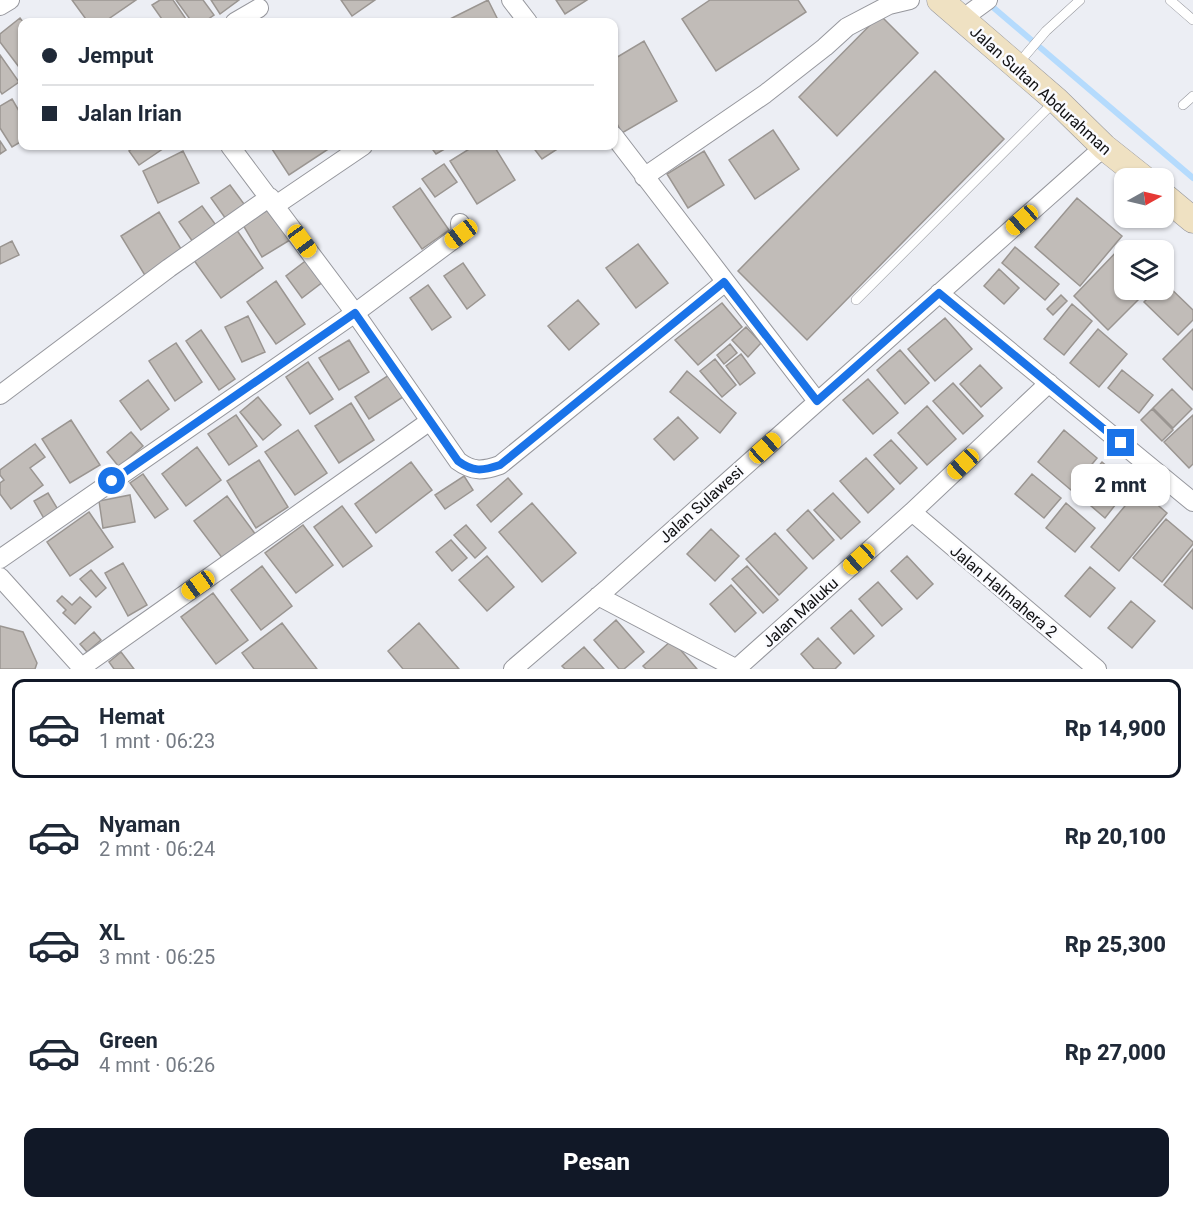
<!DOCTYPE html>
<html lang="id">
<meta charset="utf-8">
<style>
:root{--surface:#fff;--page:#f2f2f3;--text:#1f2937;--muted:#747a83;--line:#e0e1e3;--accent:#111827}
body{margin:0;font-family:Roboto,sans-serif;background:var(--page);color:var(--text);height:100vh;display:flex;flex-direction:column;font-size:22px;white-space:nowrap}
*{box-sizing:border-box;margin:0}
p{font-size:20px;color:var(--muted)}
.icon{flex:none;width:33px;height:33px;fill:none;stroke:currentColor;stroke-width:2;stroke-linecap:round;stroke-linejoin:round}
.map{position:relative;height:669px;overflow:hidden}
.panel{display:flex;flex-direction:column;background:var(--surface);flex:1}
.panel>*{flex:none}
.guide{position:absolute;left:18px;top:18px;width:600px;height:132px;border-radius:12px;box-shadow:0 2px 4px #0004;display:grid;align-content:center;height:132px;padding:0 24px;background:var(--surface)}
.needle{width:39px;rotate:82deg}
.fabs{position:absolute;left:1114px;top:168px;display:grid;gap:12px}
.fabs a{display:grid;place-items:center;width:60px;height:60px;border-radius:12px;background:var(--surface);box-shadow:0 2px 4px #0004;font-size:30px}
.end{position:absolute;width:27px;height:27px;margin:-14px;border:8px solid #1a73e8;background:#fff;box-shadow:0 0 0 3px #fff}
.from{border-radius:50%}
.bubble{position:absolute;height:42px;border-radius:12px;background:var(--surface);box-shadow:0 2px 4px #0004;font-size:20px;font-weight:800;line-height:42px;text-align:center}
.car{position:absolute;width:18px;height:36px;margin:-18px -9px;border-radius:8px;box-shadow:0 0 4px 2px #0007;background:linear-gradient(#f5c518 24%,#345 0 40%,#f5c518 0 76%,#345 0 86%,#f5c518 0)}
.guide b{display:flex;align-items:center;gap:21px;height:57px;font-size:22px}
.guide b+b{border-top:2px solid var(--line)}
.guide i{width:15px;height:15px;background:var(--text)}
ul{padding:10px 0 0;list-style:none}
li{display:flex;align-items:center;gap:18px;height:99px;margin:0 12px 9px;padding:0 12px;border:3px solid transparent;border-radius:12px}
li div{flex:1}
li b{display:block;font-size:22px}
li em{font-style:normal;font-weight:800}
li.active{border-color:var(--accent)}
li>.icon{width:54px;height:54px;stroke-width:1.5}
.cta{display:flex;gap:12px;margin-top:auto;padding:12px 24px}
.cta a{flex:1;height:69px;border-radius:12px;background:var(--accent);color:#fff;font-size:24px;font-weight:800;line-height:69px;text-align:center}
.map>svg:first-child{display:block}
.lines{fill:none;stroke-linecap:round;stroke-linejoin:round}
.stream{stroke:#b5dbfd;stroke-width:6}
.building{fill:#c1bcb8;stroke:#9a9591;stroke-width:1.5}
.lane-casing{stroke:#96979d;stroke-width:10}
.street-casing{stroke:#96979d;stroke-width:20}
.secondary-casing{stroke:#96979d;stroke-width:27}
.lane{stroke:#fff;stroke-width:9}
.street{stroke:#fff;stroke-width:18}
.secondary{stroke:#efe1c2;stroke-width:26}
.route{stroke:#1a73e8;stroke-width:8}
.labels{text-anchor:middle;stroke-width:5;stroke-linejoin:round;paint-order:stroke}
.street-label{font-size:16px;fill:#121214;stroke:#fafbff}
</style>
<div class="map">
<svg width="1193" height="669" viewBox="0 0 1193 669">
<rect width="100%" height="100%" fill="#eceef4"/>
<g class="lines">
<path class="stream" d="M988,3L1193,178"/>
</g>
<path class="building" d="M72,0H136L104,22H88Z
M160,0H173L188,22H164L152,5Z
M176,0H203L214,15L204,22H192Z
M211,0H239L220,14Z
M341,0H375L352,16Z
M488,0L499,22H444Z
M556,0H587L565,14Z
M710,0H798L806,12L716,71L682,19Z
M880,15L918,53L837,136L799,97Z
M20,18L23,22L22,71L0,42V34Z
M644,41L677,101L622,133L614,118V59Z
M0,55L19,82L2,94L0,91Z
M935,71L1004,139L807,340L738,271Z
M12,99L22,116V141L12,147L0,128V106Z
M773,130L799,169L755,199L729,160Z
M0,141L6,150L0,154Z
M136,146H167L139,165L129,151Z
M270,146H333L289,175Z
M430,146H450L436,154Z
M474,146H494L515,180L477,204L450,161Z
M532,146H562L542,159Z
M183,151L199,183L158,203L143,171Z
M704,151L724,185L688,208L667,174Z
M444,164L457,182L435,197L422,179Z
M230,185L247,208L228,222L211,198Z
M420,188L449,230L422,249L393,207Z
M1077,198L1122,236L1080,286L1035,247Z
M202,206L218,228L195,245L179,222Z
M271,208L290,240L262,257L243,225Z
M159,212L184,254L146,277L121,236Z
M236,229L263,268L221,298L193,259Z
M12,241L19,255L0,264V247Z
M638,244L668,283L636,308L606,268Z
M1015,247L1059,284L1045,300L1002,263Z
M1121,247L1125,252V290H1148L1108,330L1074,296Z
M308,259L324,281L302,298L286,276Z
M463,263L485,295L467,309L444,276Z
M999,269L1019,288L1004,304L984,286Z
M276,281L305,324L276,344L247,302Z
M1164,282L1193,310V320L1178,335L1144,302L1156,290H1164Z
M428,285L451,317L432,330L410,298Z
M1061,295L1067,301L1053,315L1047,309Z
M578,300L599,324L569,350L548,326Z
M722,303L742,327L698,365L675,340Z
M1072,304L1092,321L1064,355L1044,339Z
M248,316L265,352L242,362L225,327Z
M945,318L972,349L935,381L908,349Z
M746,327L761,343L748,357L732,340Z
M1098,329L1127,354L1099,387L1070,363Z
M1193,329V390L1163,359Z
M201,330L235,379L219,390L186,341Z
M349,340L369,372L339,390L319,358Z
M176,343L202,382L175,401L149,361Z
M730,344L737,353L724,364L717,355Z
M900,350L929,383L905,404L877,370Z
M741,354L755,373L740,385L726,366Z
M715,359L736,385L722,397L700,371Z
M308,362L333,399L310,414L286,377Z
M980,365L1002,388L981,407L960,384Z
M1122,370L1153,395L1139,413L1108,388Z
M687,371L736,413L720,433L670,392Z
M389,375L403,397L369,419L355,397Z
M868,379L898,413L873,434L843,400Z
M148,380L169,409L141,430L120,401Z
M953,383L983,416L963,434L933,401Z
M1172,389L1192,409L1173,428L1153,408Z
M258,397L281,425L263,440L240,412Z
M351,403L374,440L339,463L315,426Z
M927,406L956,439L927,465L898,433Z
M1152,409L1173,430L1162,441L1141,420Z
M236,415L257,446L229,465L208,434Z
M1193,415V464L1189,468L1164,442Z
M678,417L698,438L674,460L654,439Z
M71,420L100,465L70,483L42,439Z
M298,430L327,473L295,495L265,452Z
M1064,430L1097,458L1071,490L1038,462Z
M131,432L143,446L119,467L107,452Z
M891,440L917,468L900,484L874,455Z
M35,444L45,457L30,468L43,485L11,509L0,494V483L4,480L0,475V470Z
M197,447L221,480L186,506L162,474Z
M866,458L894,489L868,513L840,481Z
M259,460L288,507L256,528L227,481Z
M411,462L432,490L376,533L355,504Z
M1102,462L1130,486L1105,518L1076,493Z
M143,474L168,509L155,518L130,483Z
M1032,474L1061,498L1044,518L1015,494Z
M464,476L473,490L445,509L435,495Z
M508,478L522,494L491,522L477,505Z
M1139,489L1167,513L1119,571L1091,547Z
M48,493L60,513L46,522L34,501Z
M833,493L860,522L841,539L814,510Z
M130,495L135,522L103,528L99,501Z
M227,496L256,535L223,559L194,521Z
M532,503L576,553L542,582L499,532Z
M1066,503L1095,528L1075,552L1046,528Z
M342,506L372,546L343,567L314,527Z
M808,510L834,540L813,559L787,530Z
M89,512L113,547L70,576L47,542Z
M1166,519L1193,542V544L1162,582L1133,558Z
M303,525L333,565L296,593L265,553Z
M466,525L486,548L475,558L454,535Z
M711,529L739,556L715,581L687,554Z
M775,533L807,568L779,595L746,559Z
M451,540L467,558L452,571L436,552Z
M1193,549V609L1164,585Z
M487,556L514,587L487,611L459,580Z
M907,556L933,584L917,599L891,571Z
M123,563L147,605L128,616L105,573Z
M262,566L292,606L261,630L231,590Z
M747,566L778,600L763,613L732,579Z
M1090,567L1115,588L1090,617L1065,596Z
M91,570L106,588L96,597L80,579Z
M878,582L902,609L882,626L859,599Z
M731,585L756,613L735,632L710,604Z
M213,593L248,640L216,664L181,617Z
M62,596L72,605L80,597L91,607L75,624L63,613L66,610L57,601Z
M1131,601L1155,621L1132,648L1108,628Z
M851,610L874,636L854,654L831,628Z
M616,620L644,652L624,669H619L594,640Z
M282,623L317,669H254L242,653Z
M419,623L459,669H403L388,651Z
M0,626L23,632L37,663L35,669H0Z
M94,632L101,640L87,652L80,644Z
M818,638L841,663L835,669H814L801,654Z
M672,640L697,669H646L643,666Z
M584,647L604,669H565L562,666Z
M121,652L134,669H114L109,662Z"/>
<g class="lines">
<g class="lane-casing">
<path id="lane" d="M1170,0L1193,20
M1017,65L1046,31L1080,0
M1183,105L1193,96
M856,300L1054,102"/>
</g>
<g class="street-casing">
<path id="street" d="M511,0L528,22
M0,6L10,0
M962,19L988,0
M235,22L259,8
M614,136L817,401
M230,146L355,313L458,461C473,472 483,471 500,465L724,283
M644,177L765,94L825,47L847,27L889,5L910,0
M276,205L363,146
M939,293L1193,502
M0,395L169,268L270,197
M912,512L1097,669
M0,559L355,313L461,234L460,223
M0,577L83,669
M598,596L737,669
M82,667L430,421
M513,669L609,587L1104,147
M736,669L912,512L1049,383"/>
</g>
<g class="secondary-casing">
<path id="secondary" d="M940,0L1056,100L1104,147L1143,178
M1164,196L1193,220"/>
</g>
<use href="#lane" class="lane"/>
<use href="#street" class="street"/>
<use href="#secondary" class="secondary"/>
</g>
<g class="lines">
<path class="route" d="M112,481L355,313L458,461C473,472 482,471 500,465L724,282L817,401L939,293L1121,443"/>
</g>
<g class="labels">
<g class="street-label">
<text transform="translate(1041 90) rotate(42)" y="6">Jalan Sultan Abdurahman</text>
<text transform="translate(701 504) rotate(-42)" y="6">Jalan Sulawesi</text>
<text transform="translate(1004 591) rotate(40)" y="6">Jalan Halmahera 2</text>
<text transform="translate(800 612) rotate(-42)" y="6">Jalan Maluku</text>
</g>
</g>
</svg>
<div class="fabs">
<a><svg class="needle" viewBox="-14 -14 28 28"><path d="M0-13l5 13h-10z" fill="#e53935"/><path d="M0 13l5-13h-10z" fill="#747a83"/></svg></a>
<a><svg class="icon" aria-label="layers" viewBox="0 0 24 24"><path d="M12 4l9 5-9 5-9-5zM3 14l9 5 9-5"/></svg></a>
</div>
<i class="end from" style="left:112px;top:481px"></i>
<i class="end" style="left:1121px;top:443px"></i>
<div class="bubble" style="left:1071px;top:464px;width:99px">2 mnt</div>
<i class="car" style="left:1022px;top:220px;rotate:229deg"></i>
<i class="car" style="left:461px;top:234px;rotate:233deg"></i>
<i class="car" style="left:302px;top:241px;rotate:144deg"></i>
<i class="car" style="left:765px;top:448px;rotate:48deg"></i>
<i class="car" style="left:963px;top:464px;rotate:227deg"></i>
<i class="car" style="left:859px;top:559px;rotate:228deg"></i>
<i class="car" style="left:198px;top:585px;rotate:235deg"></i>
<div class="guide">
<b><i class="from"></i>Jemput</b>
<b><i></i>Jalan Irian</b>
</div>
</div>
<section class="panel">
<ul>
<li class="active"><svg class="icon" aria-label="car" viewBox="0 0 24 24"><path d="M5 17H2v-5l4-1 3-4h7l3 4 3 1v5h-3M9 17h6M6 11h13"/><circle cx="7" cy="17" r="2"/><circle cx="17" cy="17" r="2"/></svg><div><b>Hemat</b><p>1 mnt · 06:23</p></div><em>Rp 14,900</em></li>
<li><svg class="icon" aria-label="car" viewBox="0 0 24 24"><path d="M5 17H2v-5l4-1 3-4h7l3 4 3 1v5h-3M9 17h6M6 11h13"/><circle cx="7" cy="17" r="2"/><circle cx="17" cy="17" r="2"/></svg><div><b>Nyaman</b><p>2 mnt · 06:24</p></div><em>Rp 20,100</em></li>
<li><svg class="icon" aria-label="car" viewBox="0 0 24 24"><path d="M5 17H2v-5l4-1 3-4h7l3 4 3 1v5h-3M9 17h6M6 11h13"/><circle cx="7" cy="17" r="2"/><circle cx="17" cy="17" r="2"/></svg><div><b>XL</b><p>3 mnt · 06:25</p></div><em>Rp 25,300</em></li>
<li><svg class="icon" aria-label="car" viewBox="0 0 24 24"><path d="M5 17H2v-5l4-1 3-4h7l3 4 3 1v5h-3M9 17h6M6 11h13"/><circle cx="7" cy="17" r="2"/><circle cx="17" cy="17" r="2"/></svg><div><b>Green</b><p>4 mnt · 06:26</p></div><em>Rp 27,000</em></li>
</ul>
<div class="cta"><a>Pesan</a></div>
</section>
